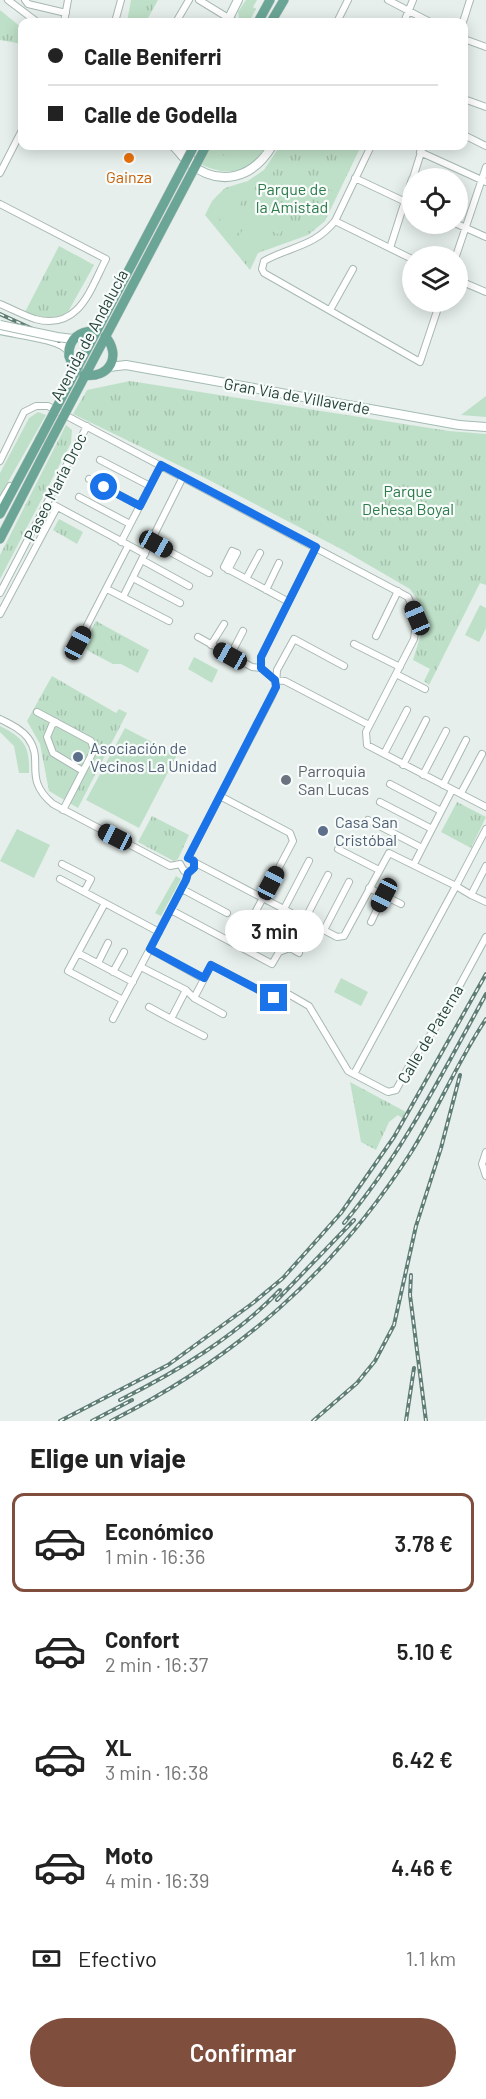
<!DOCTYPE html>
<html lang="es">
<meta charset="utf-8">
<style>
:root{--surface:#fff;--page:#f6f6f6;--text:#222;--muted:#767676;--line:#e0e0e0;--accent:#804e3d}
body{margin:0;font-family:Barlow,sans-serif;background:var(--page);color:var(--text);height:100vh;display:flex;flex-direction:column;font-size:22px;white-space:nowrap}
*{box-sizing:border-box;margin:0}
p{font-size:20px;color:var(--muted)}
.icon{flex:none;width:33px;height:33px;fill:none;stroke:currentColor;stroke-width:2;stroke-linecap:round;stroke-linejoin:round}
.map{position:relative;height:1421px;overflow:hidden}
.sheet{display:flex;flex-direction:column;background:var(--surface);flex:1}
.sheet>*{flex:none}
.guide{position:absolute;left:18px;top:18px;width:450px;height:132px;border-radius:12px;box-shadow:0 3px 15px #0003;display:grid;align-content:center;height:132px;padding:0 30px;background:var(--surface)}
.tools{position:absolute;left:402px;top:168px;display:grid;gap:12px}
.tools a{display:grid;place-items:center;width:66px;height:66px;border-radius:50%;background:var(--surface);box-shadow:0 3px 15px #0003;font-size:30px}
.end{position:absolute;width:27px;height:27px;margin:-14px;border:8px solid #1a73e8;background:#fff;box-shadow:0 0 0 3px #fff}
.from{border-radius:50%}
.bubble{position:absolute;height:42px;border-radius:21px;background:var(--surface);box-shadow:0 3px 15px #0003;font-size:20px;font-weight:600;line-height:42px;text-align:center}
.car{position:absolute;width:18px;height:36px;margin:-18px -9px;border-radius:8px;box-shadow:0 0 4px 2px #0007;background:linear-gradient(#222 24%,#8ab4d8 0 40%,#222 0 76%,#8ab4d8 0 86%,#222 0)}
.guide b{display:flex;align-items:center;gap:21px;height:57px;font-size:22px}
.guide b+b{border-top:2px solid var(--line)}
.guide i{width:15px;height:15px;background:var(--text)}
ul{padding:0;list-style:none}
li{display:flex;align-items:center;gap:18px;height:99px;margin:0 12px 9px;padding:0 18px;border:3px solid transparent;border-radius:12px}
li div{flex:1}
li b{display:block;font-size:22px}
li em{font-style:normal;font-weight:600}
li.active{border-color:var(--accent)}
li>.icon{width:54px;height:54px;stroke-width:1.5}
h2{padding:0 30px;font-size:27px;line-height:72px}
.pay{display:flex;align-items:center;gap:15px;height:66px;padding:0 30px;font-size:22px}
.pay p{margin-inline-start:auto}
.primary-button{display:flex;gap:12px;margin-top:auto;padding:12px 30px}
.primary-button a{flex:1;height:69px;border-radius:36px;background:var(--accent);color:#fff;font-size:24px;font-weight:600;line-height:69px;text-align:center}
.map>svg:first-child{display:block}
.park{fill:url(#park-tufts)}
.garden{fill:#bfe0c8}
.lines{fill:none;stroke-linecap:round;stroke-linejoin:round}
.street-casing{stroke:#a8b8b2;stroke-width:8}
.secondary-casing{stroke:#a4bbb3;stroke-width:10}
.primary-casing{stroke:#c2cac8;stroke-width:10}
.street{stroke:#fff;stroke-width:6}
.secondary{stroke:#fff;stroke-width:8}
.primary{stroke:#6aa596;stroke-width:9}
.rail-casing{stroke:#5f7d75;stroke-width:4}
.rail{stroke:#f7fbf9;stroke-width:1.5;stroke-dasharray:4.5;stroke-linecap:butt}
.secondary-bridge-casing{stroke:#a4bbb3;stroke-width:10;stroke-linecap:butt}
.primary-bridge-casing{stroke:#c2cac8;stroke-width:10;stroke-linecap:butt}
.secondary-bridge{stroke:#fff;stroke-width:8}
.primary-bridge{stroke:#6aa596;stroke-width:9}
.route{stroke:#1a73e8;stroke-width:8}
.food-dot{fill:#e8710a;stroke:#f7fbf9;stroke-width:2}
.service-dot{fill:#5c6f8a;stroke:#f7fbf9;stroke-width:2}
.worship-dot{fill:#6b7280;stroke:#f7fbf9;stroke-width:2}
.labels{text-anchor:middle;stroke-width:4.5;stroke-linejoin:round;paint-order:stroke}
.food-label{font-size:16px;fill:#c56008;stroke:#f7fbf9}
.park-label{font-size:16px;fill:#2d7a4b;stroke:#f7fbf9}
.street-label{font-size:16px;fill:#24423a;stroke:#f7fbf9}
.service-label{font-size:16px;fill:#4e5e75;stroke:#f7fbf9;text-anchor:start}
.worship-label{font-size:16px;fill:#5b616d;stroke:#f7fbf9;text-anchor:start}
</style>
<div class="map">
<svg width="486" height="1421" viewBox="0 0 486 1421">
<defs>
<pattern id="park-tufts" width="24" height="20" patternUnits="userSpaceOnUse" patternTransform="scale(1.5)"><rect width="24" height="20" fill="#bfe0c8"/><path d="M3 7l-1-3M5 7V3M7 7l1-3M15 17l-1-3M17 17v-4M19 17l1-3" fill="none" stroke="#a4c1ad"/></pattern>
</defs>
<rect width="100%" height="100%" fill="#e6efeb"/>
<path class="park" d="M131,0H158L147,20L150,22H127Z
M246,0H257L253,7L256,9L249,22H244L239,18L238,12Z
M0,10L22,28V44L0,40Z
M211,146H266C250,172 229,178 201,164Z
M280,146H361L325,221L308,235L258,253L250,270L205,215L212,201L225,188L248,181L264,170Z
M59,246L94,265L68,312C53,320 40,318 25,312Z
M130,381L449,431L486,434V585L480,583L429,685L424,681L430,669L413,660L421,634L422,619L419,602L410,589L343,550L205,478L73,414L87,390Z
M486,396V417L461,415Z
M66,425L72,430L71,443L0,579V555Z
M59,519L83,532L77,544L53,530Z
M96,621L149,650L138,673L121,664H113L90,652L83,646Z
M52,676L116,713L119,709L127,713L78,808L49,791L40,744L27,721Z
M457,802L486,817L471,848L441,832Z
M152,816L189,835L178,859L174,861L170,859L138,842Z
M350,1082L406,1112L402,1118L398,1115L389,1122L376,1150L361,1142Z"/>
<path class="garden" d="M211,146H218L220,155L229,156L231,161L235,162L244,160L253,146H266C250,171 229,178 201,164Z
M347,146L359,148L338,193L320,185L327,180L337,184L353,149Z
M275,156L296,166L297,174L279,165L269,177L251,190L248,181L264,170Z
M245,182L248,193C239,202 236,213 242,225L235,238L210,207C217,191 229,187 245,182Z
M256,205L287,220L280,235L249,221Z
M244,227C257,245 279,237 298,234V237L259,251L253,260L237,240Z
M76,255L86,261L85,264L92,268L81,288L82,282L78,273L75,274L70,267Z
M38,412L46,415L0,496V473L29,418Z
M480,605L486,608V628L479,642L465,635Z
M194,657L218,670L212,683L188,669Z
M0,726C24,738 30,746 29,773H19L14,746L0,732Z
M125,728L177,755L139,828L86,800Z
M17,829L50,845L34,878L0,861Z
M176,876L181,879L161,916L155,913Z
M341,978L368,992L361,1006L334,992Z"/>
<g class="lines">
<g class="street-casing">
<path id="street" d="M8,0L37,22
M25,0L28,4L66,13
M199,0L235,22
M388,0L430,22
M64,22L68,0
M115,22L121,0
M176,22L189,0
M337,22L348,0
M404,22L413,0
M463,22L470,0
M464,39L486,47
M464,99L486,107
M464,135L486,146
M371,146L335,221C314,247 291,246 264,261L262,269L264,273L420,362L440,302
M420,152L486,182
M0,173L22,130
M355,178L412,205
M413,178L423,146
M0,204L106,259C90,290 79,331 35,319C23,315 12,309 0,304
M335,221L412,259
M457,224L486,237
M390,248L412,179
M456,256L486,167
M458,280L486,292
M330,310L353,269
M100,460L150,486
M0,461L24,412L36,406H48L408,597L417,617L414,639L366,732L367,745L486,807
M89,479L140,506
M79,497L130,524
M0,503L10,486
M54,505L145,554
M150,541L209,573
M121,542L161,465
M232,551L224,567L287,601
M142,560L189,586
M228,570L237,553L232,551
M133,578L180,603
M246,579L260,553
M107,589L169,621
M266,590L279,563
M0,593L87,426
M123,597L183,477
M0,614L57,507
M376,636L398,591
M198,637L252,667L261,668L275,680
M78,643L128,546
M354,644L400,667
M211,645L224,624
M230,656L243,631
M261,668V657L316,547
M396,674L425,689
M275,680L285,681L369,725
M37,712L91,741L94,750L63,810
M0,719C10,724 21,729 28,738C45,761 22,778 53,804L170,866L180,864
M56,722L52,725L47,737L53,753L83,771
M384,754L407,710
M403,765L426,720
M423,775L446,731
M390,784L441,811
M443,785L466,740
M461,793L482,754
M220,796L290,833L293,841L248,926
M380,802L432,829
M368,820L422,848
M338,849L379,870
M188,858L272,696L276,687L277,670L294,639L344,666
M194,862L337,937L344,936L389,853L456,886L354,1074
M62,864L91,879L84,892
M180,864L184,871L190,872L195,866L193,860
M414,864L452,790
M486,866L471,895L486,902
M60,879L159,932
M369,888L401,904
M182,889L227,913
M471,895L456,886L486,829
M105,903L68,971L123,1000
M284,909L309,861
M171,910L272,964L279,952L290,948L328,875
M371,922L384,895
M324,930L349,882
M290,948L299,953
M150,949L204,979L211,965L274,998
M78,953L133,982
M98,963L108,943
M141,967L186,990L194,998
M113,972L124,952
M204,979L194,998L223,1014
M186,990L171,1019L204,1036
M290,995L309,1006L348,1071L388,1092L396,1090L413,1059L441,1020L486,937
M149,1007L171,1019
M113,1019L186,880L188,873
M486,1152L482,1164L486,1176"/>
</g>
<g class="secondary-casing">
<path id="secondary" d="M227,22L238,0
M173,146C179,151 183,158 189,163C220,188 253,178 272,146
M183,146L191,160
M0,330C15,334 61,338 69,351
M459,425L486,427"/>
</g>
<g class="primary-casing">
<path id="primary" d="M258,22L270,0
M271,22L284,0
M69,356L73,367L82,374
M0,514L40,439
M0,539L49,444"/>
</g>
<use href="#street" class="street"/>
<use href="#secondary" class="secondary"/>
<use href="#primary" class="primary"/>
<g class="rail-casing">
<path id="rail" d="M0,314L59,341
M344,1223C402,1154 443,1072 486,994
M411,1275L410,1295L426,1421
M277,1300L354,1220
M120,1400C178,1371 235,1337 280,1290
M60,1421L168,1365L253,1303L283,1278L341,1213L394,1137L486,974
M92,1421L132,1400
M111,1421C238,1357 333,1273 410,1154C438,1110 457,1062 486,1019
M313,1421L357,1383L375,1361L394,1325L416,1226L441,1148L460,1075
M406,1421L414,1368"/>
</g>
<use href="#rail" class="rail"/>
<g class="secondary-bridge-casing">
<path id="secondary-bridge" d="M0,325L57,337L73,339
M109,367L126,365L459,425"/>
</g>
<g class="primary-bridge-casing">
<path id="primary-bridge" d="M69,356C68,339 80,330 96,331
M84,375C110,379 122,355 105,336
M40,439L194,146
M49,444L206,146"/>
</g>
<use href="#secondary-bridge" class="secondary-bridge"/>
<use href="#primary-bridge" class="primary-bridge"/>
</g>
<g class="lines">
<path class="route" d="M104,487L140,506L161,465L316,547L261,657V668L275,680L276,687L188,858L194,861V868L188,873L186,880L150,949L204,978L211,965L274,998"/>
</g>
<circle class="food-dot" cx="129" cy="158" r="6"/>
<g class="service-dot">
<circle cx="78" cy="757" r="6"/>
<circle cx="323" cy="831" r="6"/>
</g>
<circle class="worship-dot" cx="286" cy="780" r="6"/>
<g class="labels">
<g class="food-label">
<text x="129" y="183">Gainza</text>
</g>
<g class="park-label">
<text x="292" y="195">Parque de<tspan x="292" dy="18">la Amistad</tspan></text>
<text x="408" y="497">Parque<tspan x="408" dy="18">Dehesa Boyal</tspan></text>
</g>
<g class="street-label">
<text transform="translate(89 335) rotate(-62)" y="6">Avenida de Andalucía</text>
<text transform="translate(297 396) rotate(10)" y="6">Gran Vía de Villaverde</text>
<text transform="translate(55 487) rotate(-63)" y="6">Paseo María Droc</text>
<text transform="translate(430 1034) rotate(-59)" y="6">Calle de Paterna</text>
</g>
<g class="service-label">
<text x="90" y="754">Asociación de<tspan x="90" dy="18">Vecinos La Unidad</tspan></text>
<text x="335" y="828">Casa San<tspan x="335" dy="18">Cristóbal</tspan></text>
</g>
<g class="worship-label">
<text x="298" y="777">Parroquia<tspan x="298" dy="18">San Lucas</tspan></text>
</g>
</g>
</svg>
<div class="tools">
<a><svg class="icon" aria-label="locate" viewBox="0 0 24 24"><circle cx="12" cy="12" r="6"/><path d="M12 2v4M12 18v4M2 12h4M18 12h4"/></svg></a>
<a><svg class="icon" aria-label="layers" viewBox="0 0 24 24"><path d="M12 4l9 5-9 5-9-5zM3 14l9 5 9-5"/></svg></a>
</div>
<i class="end from" style="left:104px;top:487px"></i>
<i class="end" style="left:274px;top:998px"></i>
<div class="bubble" style="left:225px;top:910px;width:99px">3 min</div>
<i class="car" style="left:156px;top:544px;rotate:119deg"></i>
<i class="car" style="left:417px;top:618px;rotate:337deg"></i>
<i class="car" style="left:78px;top:643px;rotate:28deg"></i>
<i class="car" style="left:230px;top:656px;rotate:299deg"></i>
<i class="car" style="left:115px;top:837px;rotate:297deg"></i>
<i class="car" style="left:271px;top:883px;rotate:28deg"></i>
<i class="car" style="left:384px;top:895px;rotate:207deg"></i>
<div class="guide">
<b><i class="from"></i>Calle Beniferri</b>
<b><i></i>Calle de Godella</b>
</div>
</div>
<section class="sheet">
<h2>Elige un viaje</h2>
<ul>
<li class="active"><svg class="icon" aria-label="car" viewBox="0 0 24 24"><path d="M5 17H2v-5l4-1 3-4h7l3 4 3 1v5h-3M9 17h6M6 11h13"/><circle cx="7" cy="17" r="2"/><circle cx="17" cy="17" r="2"/></svg><div><b>Económico</b><p>1 min · 16:36</p></div><em>3.78 €</em></li>
<li><svg class="icon" aria-label="car" viewBox="0 0 24 24"><path d="M5 17H2v-5l4-1 3-4h7l3 4 3 1v5h-3M9 17h6M6 11h13"/><circle cx="7" cy="17" r="2"/><circle cx="17" cy="17" r="2"/></svg><div><b>Confort</b><p>2 min · 16:37</p></div><em>5.10 €</em></li>
<li><svg class="icon" aria-label="car" viewBox="0 0 24 24"><path d="M5 17H2v-5l4-1 3-4h7l3 4 3 1v5h-3M9 17h6M6 11h13"/><circle cx="7" cy="17" r="2"/><circle cx="17" cy="17" r="2"/></svg><div><b>XL</b><p>3 min · 16:38</p></div><em>6.42 €</em></li>
<li><svg class="icon" aria-label="car" viewBox="0 0 24 24"><path d="M5 17H2v-5l4-1 3-4h7l3 4 3 1v5h-3M9 17h6M6 11h13"/><circle cx="7" cy="17" r="2"/><circle cx="17" cy="17" r="2"/></svg><div><b>Moto</b><p>4 min · 16:39</p></div><em>4.46 €</em></li>
</ul>
<div class="pay"><svg class="icon" aria-label="cash" viewBox="0 0 24 24"><path d="M3 7h18v10H3z"/><circle cx="12" cy="12" r="2"/></svg>Efectivo<p>1.1 km</p></div>
<div class="primary-button"><a>Confirmar</a></div>
</section>
